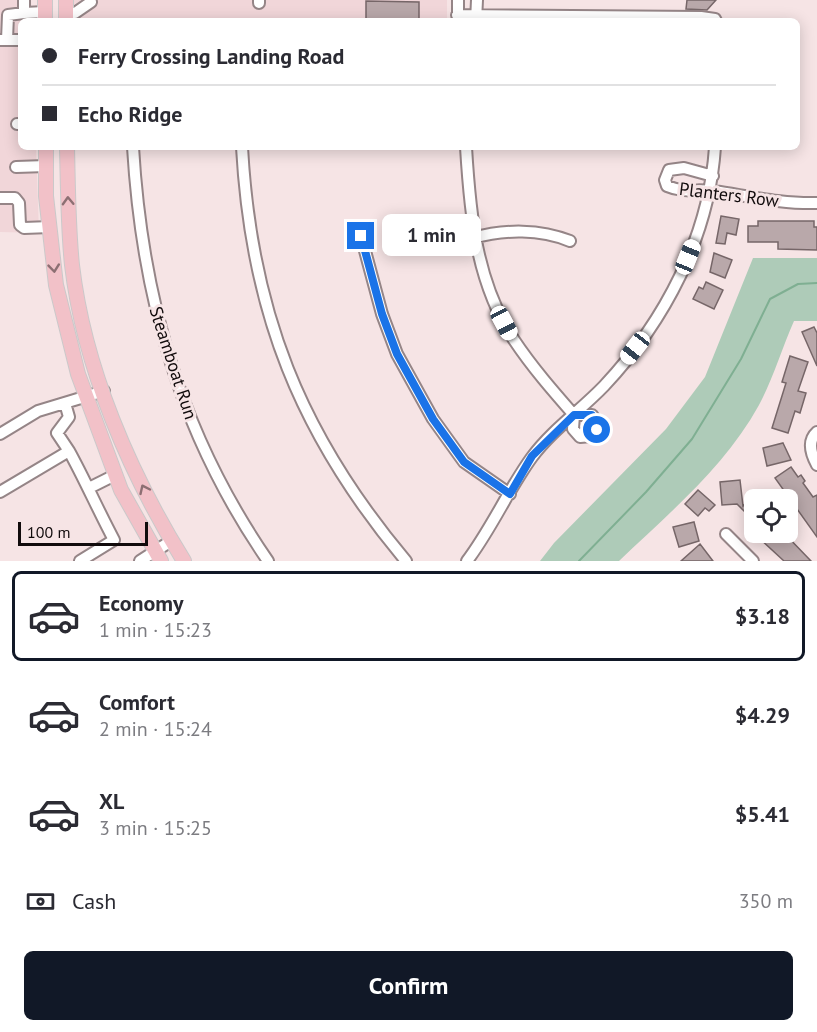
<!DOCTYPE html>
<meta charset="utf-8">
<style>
:root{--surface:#fff;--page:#f2f2f3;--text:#2b2b33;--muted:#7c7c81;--line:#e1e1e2;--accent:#111827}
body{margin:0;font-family:"PT Sans",sans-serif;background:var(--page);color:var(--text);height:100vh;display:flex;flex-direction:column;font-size:22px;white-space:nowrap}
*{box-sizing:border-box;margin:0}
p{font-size:20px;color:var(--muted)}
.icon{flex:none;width:33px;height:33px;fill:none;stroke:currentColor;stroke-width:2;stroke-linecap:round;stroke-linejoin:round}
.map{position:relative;height:561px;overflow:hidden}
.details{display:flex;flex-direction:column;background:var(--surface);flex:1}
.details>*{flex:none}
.hud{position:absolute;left:18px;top:18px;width:782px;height:132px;border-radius:9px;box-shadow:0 3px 15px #0003;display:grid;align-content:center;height:132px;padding:0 24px;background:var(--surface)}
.controls{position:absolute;left:744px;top:489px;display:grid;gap:12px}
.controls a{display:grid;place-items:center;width:54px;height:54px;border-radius:9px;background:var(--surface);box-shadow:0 3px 15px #0003;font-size:30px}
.scale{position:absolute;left:18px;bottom:15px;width:130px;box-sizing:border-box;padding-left:6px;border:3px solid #110b0c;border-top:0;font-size:16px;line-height:21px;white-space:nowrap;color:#110b0c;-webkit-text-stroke:4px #f6e4e5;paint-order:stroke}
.end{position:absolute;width:27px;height:27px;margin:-14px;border:8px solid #1a73e8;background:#fff;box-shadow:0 0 0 3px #fff}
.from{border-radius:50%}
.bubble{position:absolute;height:42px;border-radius:9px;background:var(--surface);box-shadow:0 3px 15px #0003;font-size:20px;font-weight:800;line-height:42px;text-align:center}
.car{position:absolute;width:18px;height:36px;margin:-18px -9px;border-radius:8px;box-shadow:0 0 4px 2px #0007;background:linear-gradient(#fff 24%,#345 0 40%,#fff 0 76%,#345 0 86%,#fff 0)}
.hud b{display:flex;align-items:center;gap:21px;height:57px;font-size:22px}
.hud b+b{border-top:2px solid var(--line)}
.hud i{width:15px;height:15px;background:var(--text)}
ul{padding:10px 0 0;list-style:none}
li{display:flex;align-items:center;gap:18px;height:90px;margin:0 12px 9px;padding:0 12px;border:3px solid transparent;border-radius:9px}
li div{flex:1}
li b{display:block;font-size:22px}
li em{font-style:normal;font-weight:800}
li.current{border-color:var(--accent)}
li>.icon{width:54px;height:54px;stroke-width:1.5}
.pay{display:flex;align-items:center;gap:15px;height:66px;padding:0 24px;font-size:22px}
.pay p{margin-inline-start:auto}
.primary-button{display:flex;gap:12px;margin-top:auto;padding:12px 24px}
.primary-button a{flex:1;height:69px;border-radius:9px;background:var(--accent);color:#fff;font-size:24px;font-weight:800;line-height:69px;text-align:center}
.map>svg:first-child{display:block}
.built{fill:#f1d6d9}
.green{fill:#aecbb8}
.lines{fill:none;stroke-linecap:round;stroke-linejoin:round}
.stream{stroke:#7faf92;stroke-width:2}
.building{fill:#b9a8aa;stroke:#766668;stroke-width:1.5}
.minor-casing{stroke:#958587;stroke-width:14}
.major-casing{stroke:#cbc9ca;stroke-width:16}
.minor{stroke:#fff;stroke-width:10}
.major{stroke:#f2c1c8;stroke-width:14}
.oneway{stroke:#8d6f73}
.route{stroke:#1a73e8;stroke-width:8}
.labels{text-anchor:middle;stroke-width:6;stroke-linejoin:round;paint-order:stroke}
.street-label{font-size:18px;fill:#110b0c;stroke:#f6e4e5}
</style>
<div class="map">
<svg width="817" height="561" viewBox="0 0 817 561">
<rect width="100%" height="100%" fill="#f6e4e5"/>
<path class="built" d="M0,0H31L32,21H21V147H36L39,233L0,232Z
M72,0H447V21H72Z"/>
<path class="green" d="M753,258H817V321H794C782,348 773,379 759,405C725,467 669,513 619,561H540L554,543L666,429L705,377Z"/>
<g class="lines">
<path class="stream" d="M579,561L646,492L692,439L741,359L770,299L798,284L817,283"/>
</g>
<path class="building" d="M687,0H716L707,10L686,9Z
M366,1L419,2V21H366Z
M721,216L739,219L736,235L727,233L725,244L716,243Z
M758,221H814V227H817V250L778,249V242H748V226H758Z
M714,253L732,260L725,278L710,272Z
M706,282L723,290L714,309L693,299L699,287L703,289Z
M814,327L817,333V366L802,332Z
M790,356L808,362L798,391L806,393L800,413L795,411L788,433L772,428L786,383L782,382Z
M783,443L791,460L767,466L763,448Z
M791,467L798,477L801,475L805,481L803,483L813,497L817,495V537L775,478Z
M740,480L743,506L758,490L767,500H754V508L748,515L737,504L722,505L720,482Z
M698,490L715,505L709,511L705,508L698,516L685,504Z
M694,522L699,541L679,547L673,527Z
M765,532H783L811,561H784L759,538Z
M700,544L713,561H681Z"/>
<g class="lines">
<g class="minor-casing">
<path id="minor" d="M24,0V13L45,12
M259,3V0
M66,13H75L91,2
M457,15L701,17L715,19L716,21
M458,21V0
M476,21L477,0
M0,40H21
M7,40L8,15L24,13
M17,124H21
M133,147C142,299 181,435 268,561
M242,147C251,311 300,435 406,561
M466,147C470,214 476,282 514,340C532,367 553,391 574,415
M16,167L46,166
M713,176L684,168L669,170L665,180L667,186C683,193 697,189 714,191C748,196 782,204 817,203
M0,198H15L19,203L20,225L24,228L50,227
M361,236L382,314L397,354L433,419L464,462L510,494
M473,238C505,229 540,229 570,241
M65,403L69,417L57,433L69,451
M574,415H592C598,423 598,428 592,436L580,437L573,429Z
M817,432C807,441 811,454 817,465
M0,434L38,411L104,391
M89,488L115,475
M0,492L69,451C85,480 98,510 114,540L80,561
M726,534L753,561
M140,561L171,541
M467,561C492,528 508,490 532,457C552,430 581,410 604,386C665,321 709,237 715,147"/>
</g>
<g class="major-casing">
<path id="major" d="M45,0V21
M66,21V0
M46,147V196L56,285L78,374L121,490L161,561
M67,147C68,186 68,226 72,265C84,368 130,474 184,561"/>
</g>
<use href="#minor" class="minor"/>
<use href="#major" class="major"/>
</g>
<defs><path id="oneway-chevron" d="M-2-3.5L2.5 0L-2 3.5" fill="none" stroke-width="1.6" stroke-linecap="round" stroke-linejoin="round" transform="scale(1.5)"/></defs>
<g class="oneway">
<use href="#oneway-chevron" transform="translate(68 201) rotate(-92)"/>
<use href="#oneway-chevron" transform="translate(54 268) rotate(84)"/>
<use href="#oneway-chevron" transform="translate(144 489) rotate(-115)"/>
</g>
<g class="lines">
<path class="route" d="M361,236L382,314L397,354L433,419L464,462L510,494L532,456L574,415H592L597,422V430"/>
</g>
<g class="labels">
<g class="street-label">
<text transform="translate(729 195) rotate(7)" y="6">Planters Row</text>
<text transform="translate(173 363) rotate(72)" y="6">Steamboat Run</text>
</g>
</g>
</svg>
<div class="controls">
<a><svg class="icon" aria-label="locate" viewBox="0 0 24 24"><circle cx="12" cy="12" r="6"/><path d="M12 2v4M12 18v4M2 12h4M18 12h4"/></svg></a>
</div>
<div class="scale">100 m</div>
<i class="end from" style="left:597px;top:430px"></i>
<i class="end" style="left:361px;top:236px"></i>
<div class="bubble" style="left:382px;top:214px;width:99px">1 min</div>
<i class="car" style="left:688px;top:257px;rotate:22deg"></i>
<i class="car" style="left:504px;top:323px;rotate:152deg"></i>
<i class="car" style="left:635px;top:348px;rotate:218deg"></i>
<div class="hud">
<b><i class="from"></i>Ferry Crossing Landing Road</b>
<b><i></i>Echo Ridge</b>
</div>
</div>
<section class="details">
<ul>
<li class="current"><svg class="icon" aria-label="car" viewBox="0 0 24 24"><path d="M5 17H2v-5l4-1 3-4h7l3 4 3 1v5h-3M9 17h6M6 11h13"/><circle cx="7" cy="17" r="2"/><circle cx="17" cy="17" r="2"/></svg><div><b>Economy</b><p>1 min · 15:23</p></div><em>$3.18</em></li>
<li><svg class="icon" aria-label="car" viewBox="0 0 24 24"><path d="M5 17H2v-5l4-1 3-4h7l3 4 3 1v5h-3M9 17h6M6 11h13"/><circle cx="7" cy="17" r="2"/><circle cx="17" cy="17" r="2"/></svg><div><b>Comfort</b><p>2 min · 15:24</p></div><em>$4.29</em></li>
<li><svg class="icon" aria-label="car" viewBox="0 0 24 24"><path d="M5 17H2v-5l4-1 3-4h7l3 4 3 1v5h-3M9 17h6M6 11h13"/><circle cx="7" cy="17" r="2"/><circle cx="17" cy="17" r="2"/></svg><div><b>XL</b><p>3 min · 15:25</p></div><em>$5.41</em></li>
</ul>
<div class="pay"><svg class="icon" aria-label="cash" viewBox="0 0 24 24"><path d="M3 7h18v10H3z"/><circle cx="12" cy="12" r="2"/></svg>Cash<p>350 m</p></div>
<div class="primary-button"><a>Confirm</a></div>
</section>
